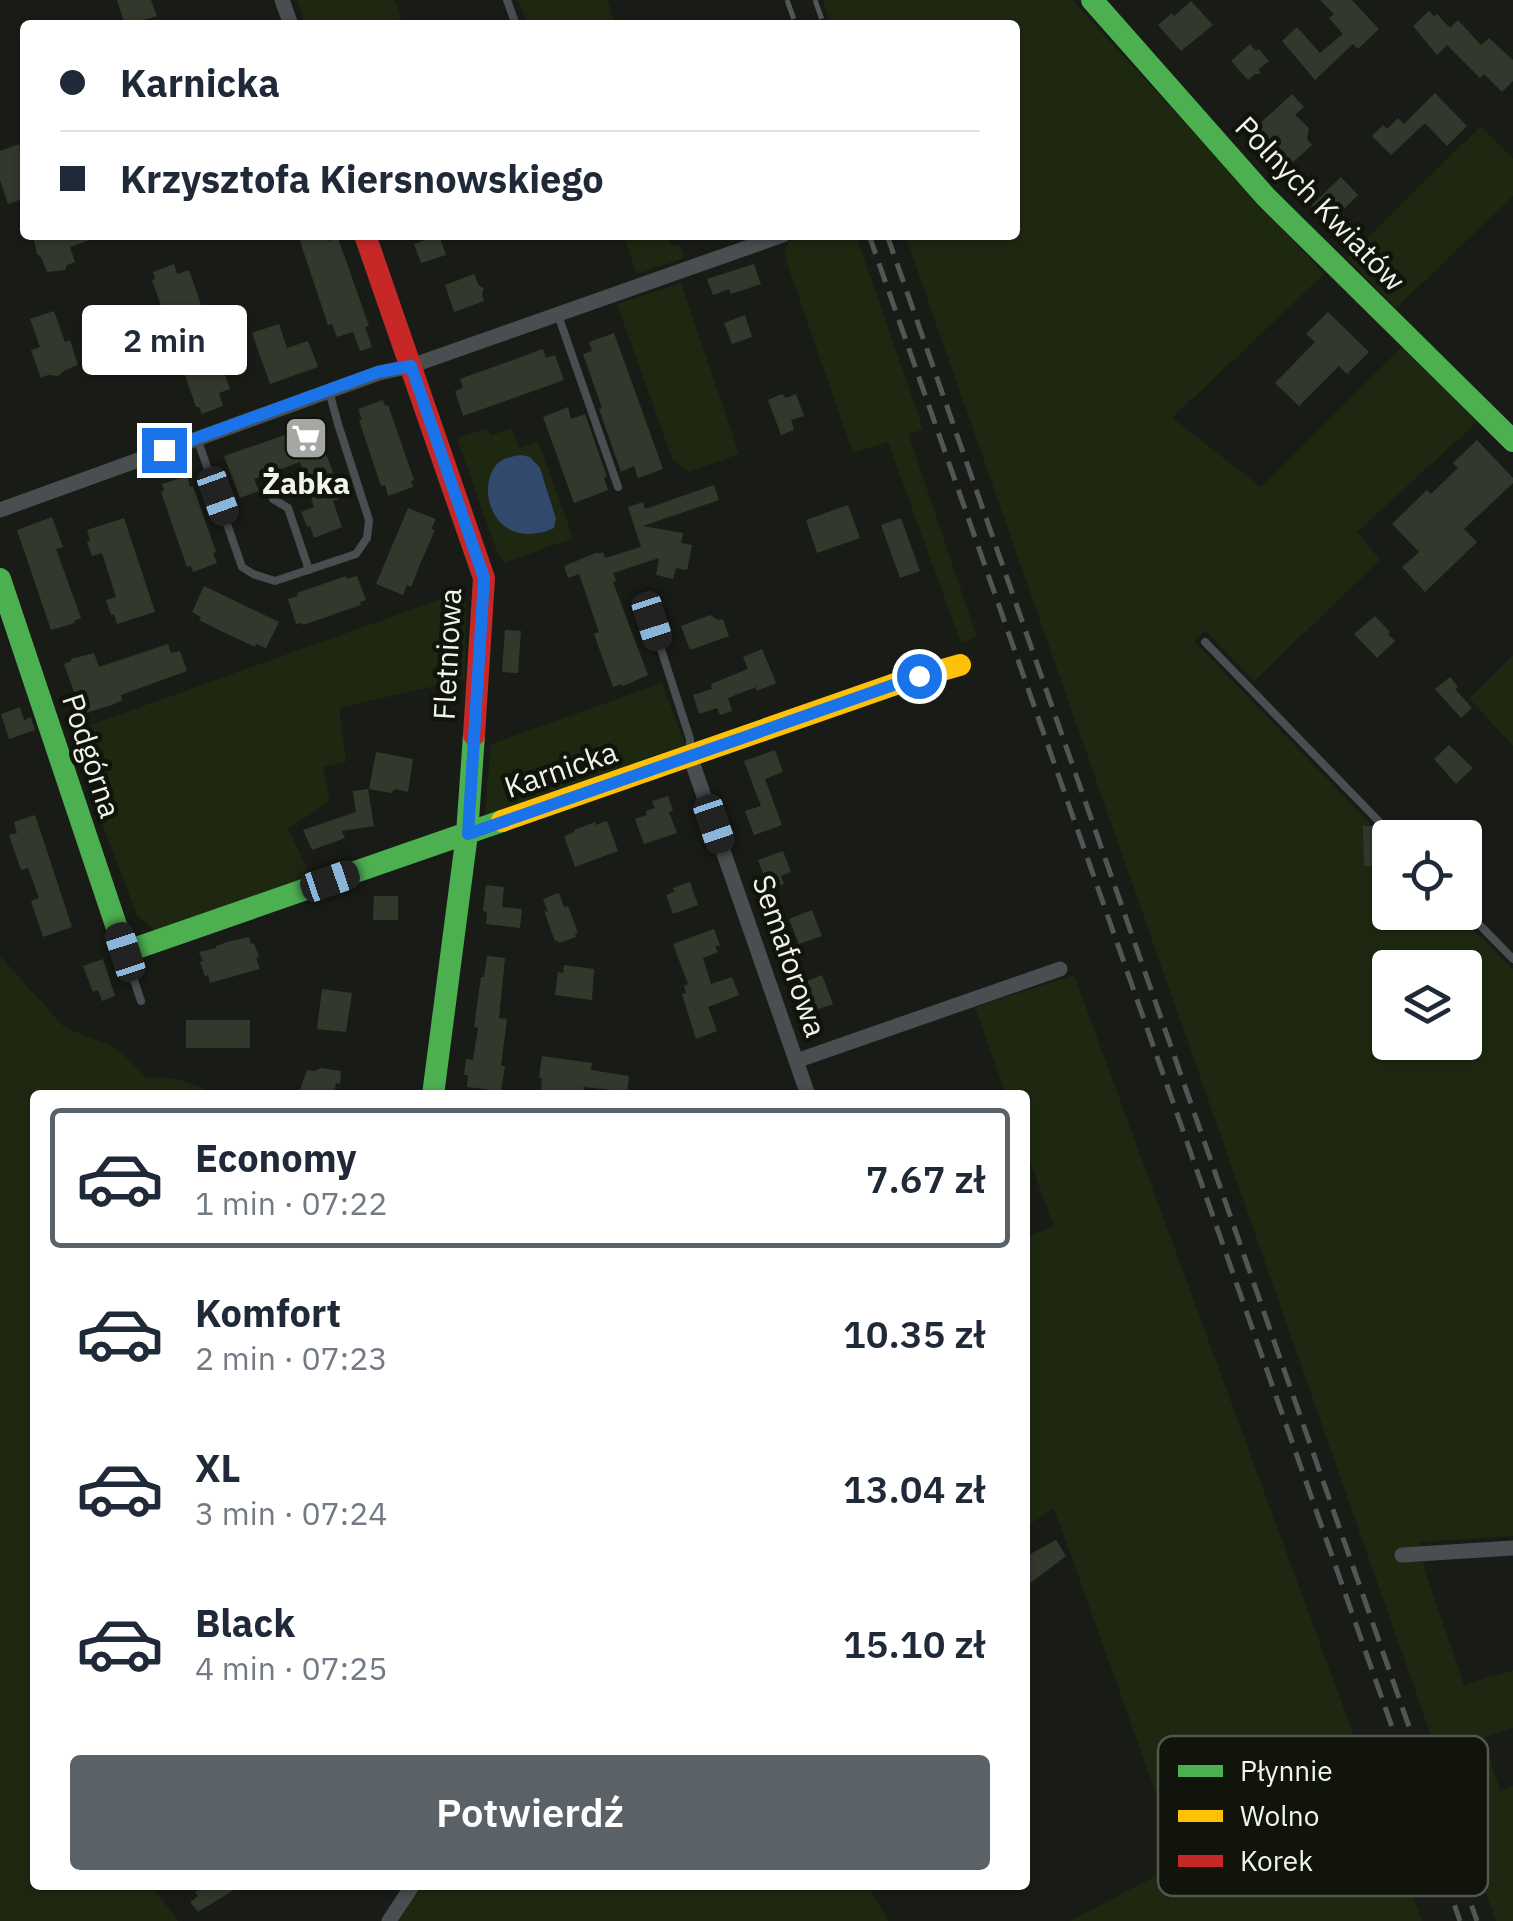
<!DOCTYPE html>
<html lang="pl">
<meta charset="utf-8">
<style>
:root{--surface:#fff;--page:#f6f6f7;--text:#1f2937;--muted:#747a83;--line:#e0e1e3;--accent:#5b6267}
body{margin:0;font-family:"IBM Plex Sans",sans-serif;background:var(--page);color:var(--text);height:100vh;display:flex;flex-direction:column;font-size:38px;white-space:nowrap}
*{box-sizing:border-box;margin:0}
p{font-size:32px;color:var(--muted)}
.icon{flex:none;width:55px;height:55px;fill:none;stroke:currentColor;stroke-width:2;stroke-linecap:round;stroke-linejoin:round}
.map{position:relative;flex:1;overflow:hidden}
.details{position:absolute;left:30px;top:1090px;width:1000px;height:800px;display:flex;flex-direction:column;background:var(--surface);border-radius:10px;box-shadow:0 2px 8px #0004}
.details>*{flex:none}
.banner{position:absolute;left:20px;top:20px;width:1000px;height:220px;border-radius:10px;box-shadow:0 2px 8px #0004;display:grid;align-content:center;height:220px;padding:0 40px;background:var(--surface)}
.tools{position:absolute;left:1372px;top:820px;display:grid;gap:20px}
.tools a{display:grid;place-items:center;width:110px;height:110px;border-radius:10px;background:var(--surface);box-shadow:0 2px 8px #0004;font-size:50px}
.end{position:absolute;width:45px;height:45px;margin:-22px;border:12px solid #1a73e8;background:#fff;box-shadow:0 0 0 5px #fff}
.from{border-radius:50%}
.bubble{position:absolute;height:70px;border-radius:10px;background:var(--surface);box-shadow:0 2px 8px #0004;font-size:32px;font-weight:600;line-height:70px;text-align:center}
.car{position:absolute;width:30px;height:60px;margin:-30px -15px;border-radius:12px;box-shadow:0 0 8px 2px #0007;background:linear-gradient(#222 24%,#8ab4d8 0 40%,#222 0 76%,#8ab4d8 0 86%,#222 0)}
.banner b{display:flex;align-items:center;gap:35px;height:95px;font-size:38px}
.banner b+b{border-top:2px solid var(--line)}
.banner i{width:25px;height:25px;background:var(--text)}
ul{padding:18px 0 0;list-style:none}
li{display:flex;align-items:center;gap:30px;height:140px;margin:0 20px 15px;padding:0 20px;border:5px solid transparent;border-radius:10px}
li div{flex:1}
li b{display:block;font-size:38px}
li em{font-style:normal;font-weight:600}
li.active{border-color:var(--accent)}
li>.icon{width:90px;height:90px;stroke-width:1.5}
.action{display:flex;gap:20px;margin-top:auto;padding:20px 40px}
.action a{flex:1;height:115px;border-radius:10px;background:var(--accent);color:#fff;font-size:40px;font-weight:600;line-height:115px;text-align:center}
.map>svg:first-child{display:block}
.green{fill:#1e2811;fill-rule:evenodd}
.water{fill:#31496c}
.building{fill:#33382d}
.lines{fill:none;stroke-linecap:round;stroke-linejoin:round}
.lane{stroke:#494e51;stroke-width:8}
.street{stroke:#494e51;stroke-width:15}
.fast{stroke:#4caf50;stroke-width:22}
.slow{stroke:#ffc107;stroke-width:22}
.jam{stroke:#c62828;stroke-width:22}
.rail{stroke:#535656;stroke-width:5;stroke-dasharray:20 10;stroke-linecap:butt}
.route{stroke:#1a73e8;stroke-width:12}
.labels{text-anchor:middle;stroke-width:9;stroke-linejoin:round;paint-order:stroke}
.street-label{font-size:30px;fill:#f0f4ed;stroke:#10140b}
.poi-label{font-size:30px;font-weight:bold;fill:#f0f4ed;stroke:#10140b}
.key{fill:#10140b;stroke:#53574f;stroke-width:2.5}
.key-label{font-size:28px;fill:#f0f4ed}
</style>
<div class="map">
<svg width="1513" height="1921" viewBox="0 0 1513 1921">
<rect width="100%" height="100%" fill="#191c16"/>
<path class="green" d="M297,0H395L402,18L384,25H306Z
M518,0H607L616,25H528Z
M823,0H1072L1324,274L1172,418L1261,487L1402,347L1477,422L1357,532L1380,560L1254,681L1205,630L1194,641L1390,844V912L1456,913L1513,969V1536L1419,1542L1425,1571L1464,1685L1513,1670V1728L1483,1738L1500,1790L1513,1786V1921H1496L905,235H1015V25H831ZM1390,968H1465V1042H1390Z
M1481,126L1513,159V196L1396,308L1347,258Z
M623,235H667L671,246L680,244L684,258L637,274Z
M794,235H856L923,429L908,434L977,637L961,643L888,442L853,453L787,263L784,249Z
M681,283L739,454L688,472L672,458L617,304Z
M487,428L491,436L512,428L519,448L538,441L573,538L504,563L496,549L457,438Z
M466,590L465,679L339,708L346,762L323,767L330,801L288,829L312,878L155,931L137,915L68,733Z
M1513,655V746L1469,698Z
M662,683L685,745L485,815L491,744Z
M0,956L64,1027L116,1048L147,1078C173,1073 197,1086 220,1095H35V1885H151L178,1921H0Z
M1074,975L1422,1921H1070L1181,1863L1054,1508L1025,1527V1237L1054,1227L1025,1147V1095H1006L975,1007Z
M423,1885H868L888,1921H399Z"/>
<path class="water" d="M521,455L530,457L540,468L556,519L554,528C522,543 492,529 488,494C487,484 490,471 498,463C503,458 514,456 521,455Z"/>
<path class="building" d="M117,0H151L157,16L125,25Z
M1320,0H1352L1379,29L1358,49L1353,44L1315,80L1282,41L1297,27L1320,53L1343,34L1329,18L1334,14Z
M1191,1L1213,25L1181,51L1158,25L1172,13L1174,16Z
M1429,11L1434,16L1437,14L1450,28L1458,20L1481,45L1489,38L1513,60V81L1502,92L1484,74L1480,78L1447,45L1437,55L1413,26Z
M1250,44L1256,51L1259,49L1269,61L1259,69L1260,74H1255L1248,80L1231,61Z
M1435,93L1467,126L1447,146L1425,123L1391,155L1372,136L1383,125L1387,129L1398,118L1404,124Z
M1292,94L1304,107L1295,115L1307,126L1309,129L1307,139L1312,145L1291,164L1256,127Z
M19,144L25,162V198L8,204L0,180V151Z
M1341,177L1358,195L1341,212L1350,222L1336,235L1327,226L1329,223L1312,205Z
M33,235H97L98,237L70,247L75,262L67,265L65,270L47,272L41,257L37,254Z
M298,235H326L328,241L338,238L369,326L365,327L372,347L360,351L353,332L337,337L332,324L328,325Z
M439,235L446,255L421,263L414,244Z
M174,264L177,274L189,270L230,389L219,393L223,406L202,414L199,407H196L152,280L155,279L153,272Z
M754,264L761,284L731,294L729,289L713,295L707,279Z
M474,274L479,286L484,288L482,293L484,301L454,312L445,285Z
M54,311L65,342L70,340L78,365L65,370L58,376L48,375L41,378L31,350L40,347L30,319Z
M1328,312L1369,352L1347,374L1339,366L1299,406L1275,383L1315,342L1306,334Z
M745,315L752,337L732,344L724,323Z
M279,324L287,348L308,341L318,367L270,384L252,333Z
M614,333L663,469L638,478L634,466L621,472L599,409L602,408L583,354L592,351L589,342Z
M543,349L546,358L555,355L564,380L463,416L455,391L463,388L460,379Z
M782,394L786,398L796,394L804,416L791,420L794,430L781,435L768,400Z
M383,400L385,406L388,405L414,480L411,481L413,487L388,496L385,485L381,486L359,420H362L358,409Z
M568,407L571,419L585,414L607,477L604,478L608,490L574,503L543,417Z
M308,427L311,433L317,431L341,493L337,495L339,499L333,501L342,527L314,538L310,526L307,527L301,512L314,507L300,462L254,479L259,491L240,498L224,456Z
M1477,440L1513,478V483L1464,529L1477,542L1425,592L1402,567L1419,552L1392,524L1427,490L1431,494L1458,468L1453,463Z
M187,476L190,487L193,486L216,552L213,553L217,563L193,572L191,566L187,567L161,492L164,490L162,484Z
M714,485L719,500L643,526L683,533L681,543L692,545L687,570L676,568L673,579L656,575L659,558L613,573L616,581L613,582L648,675L623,686L622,684L613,687L594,634L599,632L579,574L568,578L564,566L598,552V554L603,552L605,558L641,547L628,507L643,502L645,509Z
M848,505L860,538L817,553L806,520Z
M408,508L436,519L431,529L435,530L418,569L411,587L407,585L403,595L376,584Z
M52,517L63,547L56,549L81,618L74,621L75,623L51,630L17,530Z
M124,518L155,612L117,624L114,614L111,615L106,600L116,597L102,553L92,556L87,542L90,541L87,530Z
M901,518L920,571L900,578L881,525Z
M346,576L347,579L357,576L366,600L360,602L361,605L303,625L302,623L296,624L288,599L298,596L297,593Z
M204,586L279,622L266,648L256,644L255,647L217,629L199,620L201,617L192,612Z
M710,615L718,620L723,619L729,636L690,650L681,626Z
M1375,616L1390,632L1388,634L1395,641L1377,658L1354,634Z
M505,630L521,631L518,673L502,672Z
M168,644L171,653L180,651L187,671L121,695L122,700L112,705L82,714L64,664L71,661V659L94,653L99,667Z
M762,649L776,683L757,691L756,687L728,698L732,711L720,715L717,708L699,714L693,695L712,689L711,684L748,669L743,657Z
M1450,677L1458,687L1455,689L1472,708L1461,718L1435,689Z
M20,707L24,720L31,717L35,730L9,739L1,714Z
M1449,745L1473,768L1456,784L1434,759Z
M775,750L783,772L765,779L782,825L754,835L745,811L761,806L744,761Z
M376,752L413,759L408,792L395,789L391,793L369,789Z
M368,789L374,826L342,831L345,838L312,850L303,830L356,812L353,791Z
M668,796L673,811L669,812L677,833L644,844L635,819L647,815L646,811L655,808L652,801Z
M35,815L72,927L43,937L31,901L39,898L28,868L21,870L9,835L17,833L14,822Z
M607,821L618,851L575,867L564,836L575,832L574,830L595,822L596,825Z
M1363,826H1373L1379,833L1380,866H1364Z
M783,851L791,872L781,876L784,884L769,889L758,860Z
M690,882L698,905L673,914L666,895L674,892L673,888Z
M486,885L504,887L502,907L522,909L520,928L486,924L487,912L483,911Z
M559,893L564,907L568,906L578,933L575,934L576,937L559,943L558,941H555L544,911L548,912L543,899Z
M374,896H398V920H373Z
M812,910L822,936L799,944L789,919Z
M714,929L720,945L715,947L718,952L703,958L711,984L732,977L739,995L708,1007L717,1031L696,1039L682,994L686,993L684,986L688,984L673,944Z
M249,937L251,944L254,943L259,957L256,958L260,969L210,983L208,975L205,976L200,962L203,961L199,952L216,948V946L227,942Z
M487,956L505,958L499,1018L507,1019L501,1066H505L501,1091L467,1087L468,1075H464L466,1059L473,1060L478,1028L474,1027L481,977H484Z
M103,959L115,996L102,1001L98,990L93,992L83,966Z
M564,965L594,969L592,1000L555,995L558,972L563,973Z
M822,975L833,1004L810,1012L802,991L810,988L807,981Z
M322,989L352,993L346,1032L317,1029Z
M186,1020H250V1048H186Z
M542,1056L592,1063L591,1070L629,1076L627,1095H611L612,1090L584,1087L583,1095L541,1091L542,1078H539Z
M320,1068L341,1071L340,1084L336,1083L334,1095L304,1094L300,1090L307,1070L315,1071Z
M1056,1540L1066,1556L1025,1587V1557Z
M206,1885H242L198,1912L190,1902L198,1896L195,1892Z"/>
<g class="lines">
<path class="lane" d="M507,0L516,25
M558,315L618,487
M197,438L242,567L253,574L275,581L356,554L367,538L369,520L338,424L329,391
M268,484L273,499L288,508L309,570
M652,621L690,739V750
M1205,642L1395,838
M1465,910L1513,959
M126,956L141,1001"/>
<path class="street" d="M282,0L291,25
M0,510L379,373L411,366L783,235
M690,756L808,1095
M796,1061L1060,969
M1402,1555L1513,1548
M389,1921L413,1885"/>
<path class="fast" d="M1092,0L1266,197L1513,441
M0,579L125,952L502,821
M433,1095L467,834L474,735"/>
<path class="slow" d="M502,821L907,680L960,665"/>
<path class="jam" d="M365,235L484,578L474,735"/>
<path class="rail" d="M787,0L796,25
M815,0L824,25
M869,235L1460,1921
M887,235L1477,1921"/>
</g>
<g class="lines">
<path class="route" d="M164,450L378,372L411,366L484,578L468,834L919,676"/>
</g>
<defs>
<g id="supermarket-square" transform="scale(2.25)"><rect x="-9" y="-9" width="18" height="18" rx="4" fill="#a5a8a2" stroke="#10140b"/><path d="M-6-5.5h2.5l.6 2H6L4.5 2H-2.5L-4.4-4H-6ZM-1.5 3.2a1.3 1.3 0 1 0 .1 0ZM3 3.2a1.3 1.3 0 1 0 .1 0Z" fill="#fff"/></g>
</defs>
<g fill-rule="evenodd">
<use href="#supermarket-square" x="306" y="438"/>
</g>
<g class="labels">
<g class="street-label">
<text transform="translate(1320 204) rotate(46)" y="10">Polnych Kwiatów</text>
<text transform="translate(448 654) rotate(-87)" y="10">Fletniowa</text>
<text transform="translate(91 756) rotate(72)" y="10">Podgórna</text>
<text transform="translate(561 770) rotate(-19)" y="10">Karnicka</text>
<text transform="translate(789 956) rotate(71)" y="10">Semaforowa</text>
</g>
<g class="poi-label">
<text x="306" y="494">Żabka</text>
</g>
</g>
<rect x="1158" y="1736" width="330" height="160" rx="15" class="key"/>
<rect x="1178" y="1765" width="45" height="12" fill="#4caf50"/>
<rect x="1178" y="1810" width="45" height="12" fill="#ffc107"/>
<rect x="1178" y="1855" width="45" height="12" fill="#c62828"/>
<g class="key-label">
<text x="1240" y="1781">Płynnie</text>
<text x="1240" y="1826">Wolno</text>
<text x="1240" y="1871">Korek</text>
</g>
</svg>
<div class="tools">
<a><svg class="icon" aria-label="locate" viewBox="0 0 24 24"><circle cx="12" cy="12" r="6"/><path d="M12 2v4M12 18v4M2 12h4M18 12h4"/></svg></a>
<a><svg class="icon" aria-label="layers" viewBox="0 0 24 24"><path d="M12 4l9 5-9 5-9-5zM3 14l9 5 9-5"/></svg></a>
</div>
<i class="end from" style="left:919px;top:676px"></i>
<i class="end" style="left:164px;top:450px"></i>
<div class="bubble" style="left:82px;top:305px;width:165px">2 min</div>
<i class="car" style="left:218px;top:496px;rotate:160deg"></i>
<i class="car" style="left:652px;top:621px;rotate:162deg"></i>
<i class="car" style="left:714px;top:824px;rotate:161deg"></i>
<i class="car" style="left:330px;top:881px;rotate:71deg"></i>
<i class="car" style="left:125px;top:952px;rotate:342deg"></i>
<div class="banner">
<b><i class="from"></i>Karnicka</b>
<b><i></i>Krzysztofa Kiersnowskiego</b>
</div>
<section class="details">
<ul>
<li class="active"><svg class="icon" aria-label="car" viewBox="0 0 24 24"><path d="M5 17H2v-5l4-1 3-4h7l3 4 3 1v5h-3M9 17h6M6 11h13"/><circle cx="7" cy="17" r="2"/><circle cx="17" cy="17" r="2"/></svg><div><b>Economy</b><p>1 min · 07:22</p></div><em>7.67 zł</em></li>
<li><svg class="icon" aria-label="car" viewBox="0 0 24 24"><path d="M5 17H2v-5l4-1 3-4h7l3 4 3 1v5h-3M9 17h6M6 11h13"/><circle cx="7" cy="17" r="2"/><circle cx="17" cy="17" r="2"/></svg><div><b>Komfort</b><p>2 min · 07:23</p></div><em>10.35 zł</em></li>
<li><svg class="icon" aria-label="car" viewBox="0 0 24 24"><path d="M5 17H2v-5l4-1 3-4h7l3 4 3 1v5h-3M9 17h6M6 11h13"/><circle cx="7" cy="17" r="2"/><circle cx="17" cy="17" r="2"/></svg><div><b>XL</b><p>3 min · 07:24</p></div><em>13.04 zł</em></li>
<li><svg class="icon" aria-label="car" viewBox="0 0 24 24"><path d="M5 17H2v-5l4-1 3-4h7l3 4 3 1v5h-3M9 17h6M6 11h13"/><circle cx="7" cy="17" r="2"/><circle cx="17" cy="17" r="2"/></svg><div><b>Black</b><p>4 min · 07:25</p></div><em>15.10 zł</em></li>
</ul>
<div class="action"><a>Potwierdź</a></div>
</section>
</div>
